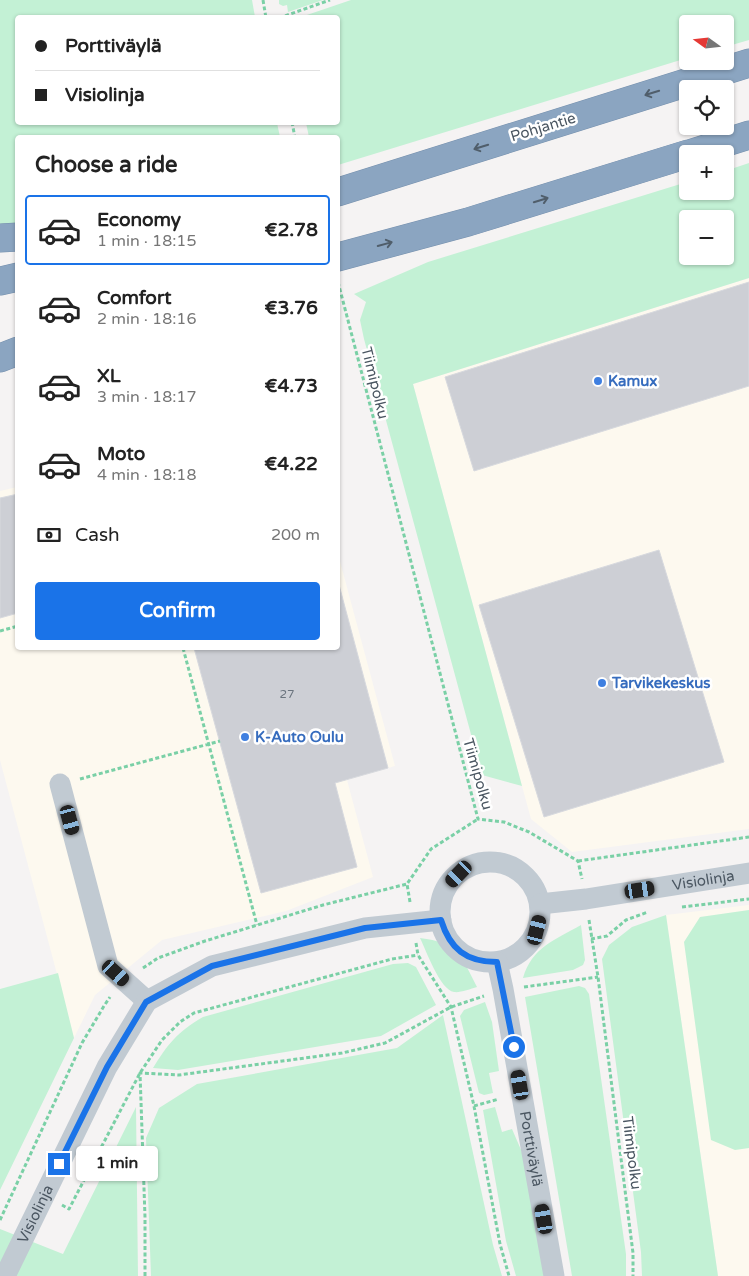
<!DOCTYPE html>
<meta charset="utf-8">
<style>
:root{--surface:#fff;--page:#f2f2f2;--text:#222;--muted:#767676;--line:#e0e0e0;--accent:#1a73e8}
body{margin:0;font-family:"Varela Round",sans-serif;background:var(--page);color:var(--text);height:100vh;display:flex;flex-direction:column;font-size:19px;white-space:nowrap}
*{box-sizing:border-box;margin:0}
p{font-size:16px;color:var(--muted)}
.icon{flex:none;width:28px;height:28px;fill:none;stroke:currentColor;stroke-width:2;stroke-linecap:round;stroke-linejoin:round}
.map{position:relative;flex:1;overflow:hidden}
.panel{position:absolute;left:15px;top:135px;width:325px;height:515px;display:flex;flex-direction:column;background:var(--surface);border-radius:5px;box-shadow:0 1px 4px #0004}
.panel>*{flex:none}
.banner{position:absolute;left:15px;top:15px;width:325px;height:110px;border-radius:5px;box-shadow:0 1px 4px #0004;display:grid;align-content:center;height:110px;padding:0 20px;background:var(--surface)}
.needle{width:32px;rotate:285deg}
.fabs{position:absolute;left:679px;top:15px;display:grid;gap:10px}
.fabs a{display:grid;place-items:center;width:55px;height:55px;border-radius:5px;background:var(--surface);box-shadow:0 1px 4px #0004;font-size:25px}
.end{position:absolute;width:22px;height:22px;margin:-11px;border:6px solid #1a73e8;background:#fff;box-shadow:0 0 0 2px #fff}
.from{border-radius:50%}
.bubble{position:absolute;height:35px;border-radius:5px;background:var(--surface);box-shadow:0 1px 4px #0004;font-size:16px;font-weight:700;line-height:35px;text-align:center}
.car{position:absolute;width:15px;height:30px;margin:-15px -8px;border-radius:6px;box-shadow:0 0 4px 1px #0007;background:linear-gradient(#222 24%,#8ab4d8 0 40%,#222 0 76%,#8ab4d8 0 86%,#222 0)}
.banner b{display:flex;align-items:center;gap:18px;height:48px;font-size:19px}
.banner b+b{border-top:1px solid var(--line)}
.banner i{width:12px;height:12px;background:var(--text)}
ul{padding:0;list-style:none}
li{display:flex;align-items:center;gap:15px;height:70px;margin:0 10px 8px;padding:0 10px;border:2px solid transparent;border-radius:5px}
li div{flex:1}
li b{display:block;font-size:19px}
li em{font-style:normal;font-weight:700}
li.on{border-color:var(--accent)}
li>.icon{width:45px;height:45px;stroke-width:1.5}
h2{padding:0 20px;font-size:22px;line-height:60px}
.pay{display:flex;align-items:center;gap:12px;height:55px;padding:0 20px;font-size:19px}
.pay p{margin-inline-start:auto}
.action{display:flex;gap:10px;margin-top:auto;padding:10px 20px}
.action a{flex:1;height:58px;border-radius:5px;background:var(--accent);color:#fff;font-size:20px;font-weight:700;line-height:58px;text-align:center}
.map>svg:first-child{display:block}
.commercial{fill:#fdf9ef}
.green{fill:#c3f1d5;fill-rule:evenodd}
.building{fill:#cdcfd5;stroke:#d7d9de}
.lines{fill:none;stroke-linecap:round;stroke-linejoin:round}
.highway-casing{stroke:#7690ad;stroke-width:29}
.path{stroke:#7ad0a6;stroke-width:3;stroke-dasharray:4 2.5;stroke-linecap:butt}
.minor{stroke:#c1cad2;stroke-width:21}
.highway{stroke:#8ba5c1;stroke-width:28}
.oneway{stroke:#505e6b}
.route{stroke:#1a73e8;stroke-width:6}
.shop-dot{fill:#3f7fe0;stroke:#fff;stroke-width:2}
.labels{text-anchor:middle;stroke-width:5;stroke-linejoin:round;paint-order:stroke}
.number-label{font-size:12px;fill:#6b747e}
.street-label{font-size:15px;fill:#4a5661;stroke:#fff}
.shop-label{font-size:15px;font-weight:bold;fill:#366cbe;stroke:#fff;text-anchor:start}
</style>
<div class="map">
<svg width="749" height="1276" viewBox="0 0 749 1276">
<rect width="100%" height="100%" fill="#f5f3f3"/>
<path class="commercial" d="M749,278V829L572,852L531,819L413,384Z
M17,487L18,648H338V554L395,766L347,780L373,877L286,911L162,940L95,995L74,1038L0,760V491Z
M749,905V1276H718L666,915Z"/>
<path class="green" d="M0,0H252L255,17L18,18V122L277,123L280,137L18,138L17,225L0,227Z
M279,0H323L288,12L287,5L283,6L279,4Z
M351,0H749V40L725,47V24H688L687,58L338,165V138L309,137L306,123L338,122V18L301,17Z
M749,163V278L413,384L522,786L482,775L364,339L360,320L366,302L354,294L428,262L687,182L688,191H725V171ZM688,219H725V256H688Z
M749,910V1148L735,1150L711,1140L684,942L700,917Z
M666,915L718,1276H642L641,1252L602,959L609,945L632,927Z
M581,925L585,960L583,965L573,970L523,978C532,947 555,940 581,925Z
M420,938C457,942 462,957 477,987C470,989 460,993 454,992C440,990 426,950 420,938Z
M408,963L416,967L436,1005L381,1036L178,1070L153,1068C168,1044 177,1032 203,1017L393,964Z
M58,973L74,1038L0,1190V989Z
M579,986L585,988L589,994L626,1254V1276H572L525,997Z
M485,1002L492,1022L499,1071L489,1073L493,1093L484,1095L479,1093L460,1016L464,1010Z
M443,1015L493,1245L502,1276H151L146,1138L159,1108L197,1084L397,1048Z
M136,1107L138,1276H0V1229L63,1254Z
M495,1107L502,1132L512,1129L531,1173L548,1276H516L506,1241L483,1110Z"/>
<path class="building" d="M749,282V386L474,471L445,377Z
M18,494V613L0,618V498Z
M659,550L724,762L544,817L479,605Z
M338,581L388,768L335,783L357,867L261,893L194,648H338Z"/>
<g class="lines">
<g class="highway-casing">
<path id="highway" d="M689,154L749,135
M338,192L749,63
M0,238L18,237
M338,257L468,222L688,154
M0,281L18,277
M0,358L18,351"/>
</g>
<path class="path" d="M263,0L266,18
M279,18L330,0
M292,122L295,138
M338,282L478,819L504,822L529,832L578,861L582,879
M0,631L18,626
M183,648L257,925
M80,779L220,741
M578,861L749,837
M410,902L407,884L431,849L478,819
M682,907L749,899
M589,920L598,977L633,1253V1276
M591,939L607,936L626,920L648,912
M416,943L418,955L451,1007L474,1106L500,1244L509,1276
M143,968L158,958L205,941L323,905L407,884
M524,987L598,977
M474,1106L499,1099
M62,1205L69,1209L140,1073L162,1040L180,1022L194,1013L392,959L418,955
M0,1220L82,1043L104,1006L110,997
M145,1276V1217L140,1073L179,1075L342,1053L385,1043L451,1007L484,996"/>
<g class="minor">
<path d="M60,784L108,966L147,1001"/>
<circle cx="490" cy="912" r="50"/>
<path id="s1" d="M540,904L586,899L749,873"/>
<path id="s2" d="M497,962L503,989L554,1276"/>
<path id="s3" d="M5,1276L107,1067L147,1001L212,966L365,928L441,920"/>
</g>
<use href="#highway" class="highway"/>
</g>
<defs><path id="oneway-shaft" d="M-6 0H5M1.5-3L5.5 0L1.5 3" fill="none" stroke-width="1.6" stroke-linecap="round" stroke-linejoin="round" transform="scale(1.25)"/></defs>
<g class="oneway">
<use href="#oneway-shaft" transform="translate(652 93) rotate(163)"/>
<use href="#oneway-shaft" transform="translate(481 147) rotate(163)"/>
<use href="#oneway-shaft" transform="translate(541 200) rotate(-17)"/>
<use href="#oneway-shaft" transform="translate(385 244) rotate(-15)"/>
</g>
<g class="lines">
<path class="route" d="M59,1164L107,1067L146,1002L212,966L365,928L441,920C450,949 466,962 497,962L514,1047"/>
</g>
<g class="shop-dot">
<circle cx="598" cy="381" r="5"/>
<circle cx="602" cy="683" r="5"/>
<circle cx="245" cy="737" r="5"/>
</g>
<g class="labels">
<g class="number-label">
<text x="287" y="698">27</text>
</g>
<g class="street-label">
<text transform="translate(543 127) rotate(-17)" y="5">Pohjantie</text>
<text transform="translate(375 383) rotate(76)" y="5">Tiimipolku</text>
<text transform="translate(478 774) rotate(74)" y="5">Tiimipolku</text>
<text dy="5" stroke="none"><textPath href="#s1" startOffset="165">Visiolinja</textPath></text>
<text dy="5" stroke="none"><textPath href="#s2" startOffset="190">Porttiväylä</textPath></text>
<text transform="translate(632 1153) rotate(83)" y="5">Tiimipolku</text>
<text dy="5" stroke="none"><textPath href="#s3" startOffset="69">Visiolinja</textPath></text>
</g>
<g class="shop-label">
<text x="608" y="386">Kamux</text>
<text x="612" y="688">Tarvikekeskus</text>
<text x="255" y="742">K-Auto Oulu</text>
</g>
</g>
</svg>
<div class="fabs">
<a><svg class="needle" viewBox="-14 -14 28 28"><path d="M0-13l5 13h-10z" fill="#e53935"/><path d="M0 13l5-13h-10z" fill="#767676"/></svg></a>
<a><svg class="icon" aria-label="locate" viewBox="0 0 24 24"><circle cx="12" cy="12" r="6"/><path d="M12 2v4M12 18v4M2 12h4M18 12h4"/></svg></a>
<a>+</a>
<a>−</a>
</div>
<i class="end from" style="left:514px;top:1047px"></i>
<i class="end" style="left:59px;top:1164px"></i>
<div class="bubble" style="left:76px;top:1146px;width:82px">1 min</div>
<i class="car" style="left:70px;top:820px;rotate:165deg"></i>
<i class="car" style="left:459px;top:874px;rotate:224deg"></i>
<i class="car" style="left:640px;top:890px;rotate:81deg"></i>
<i class="car" style="left:537px;top:930px;rotate:14deg"></i>
<i class="car" style="left:116px;top:973px;rotate:132deg"></i>
<i class="car" style="left:520px;top:1085px;rotate:350deg"></i>
<i class="car" style="left:544px;top:1219px;rotate:350deg"></i>
<div class="banner">
<b><i class="from"></i>Porttiväylä</b>
<b><i></i>Visiolinja</b>
</div>
<section class="panel">
<h2>Choose a ride</h2>
<ul>
<li class="on"><svg class="icon" aria-label="car" viewBox="0 0 24 24"><path d="M5 17H2v-5l4-1 3-4h7l3 4 3 1v5h-3M9 17h6M6 11h13"/><circle cx="7" cy="17" r="2"/><circle cx="17" cy="17" r="2"/></svg><div><b>Economy</b><p>1 min · 18:15</p></div><em>€2.78</em></li>
<li><svg class="icon" aria-label="car" viewBox="0 0 24 24"><path d="M5 17H2v-5l4-1 3-4h7l3 4 3 1v5h-3M9 17h6M6 11h13"/><circle cx="7" cy="17" r="2"/><circle cx="17" cy="17" r="2"/></svg><div><b>Comfort</b><p>2 min · 18:16</p></div><em>€3.76</em></li>
<li><svg class="icon" aria-label="car" viewBox="0 0 24 24"><path d="M5 17H2v-5l4-1 3-4h7l3 4 3 1v5h-3M9 17h6M6 11h13"/><circle cx="7" cy="17" r="2"/><circle cx="17" cy="17" r="2"/></svg><div><b>XL</b><p>3 min · 18:17</p></div><em>€4.73</em></li>
<li><svg class="icon" aria-label="car" viewBox="0 0 24 24"><path d="M5 17H2v-5l4-1 3-4h7l3 4 3 1v5h-3M9 17h6M6 11h13"/><circle cx="7" cy="17" r="2"/><circle cx="17" cy="17" r="2"/></svg><div><b>Moto</b><p>4 min · 18:18</p></div><em>€4.22</em></li>
</ul>
<div class="pay"><svg class="icon" aria-label="cash" viewBox="0 0 24 24"><path d="M3 7h18v10H3z"/><circle cx="12" cy="12" r="2"/></svg>Cash<p>200 m</p></div>
<div class="action"><a>Confirm</a></div>
</section>
</div>
